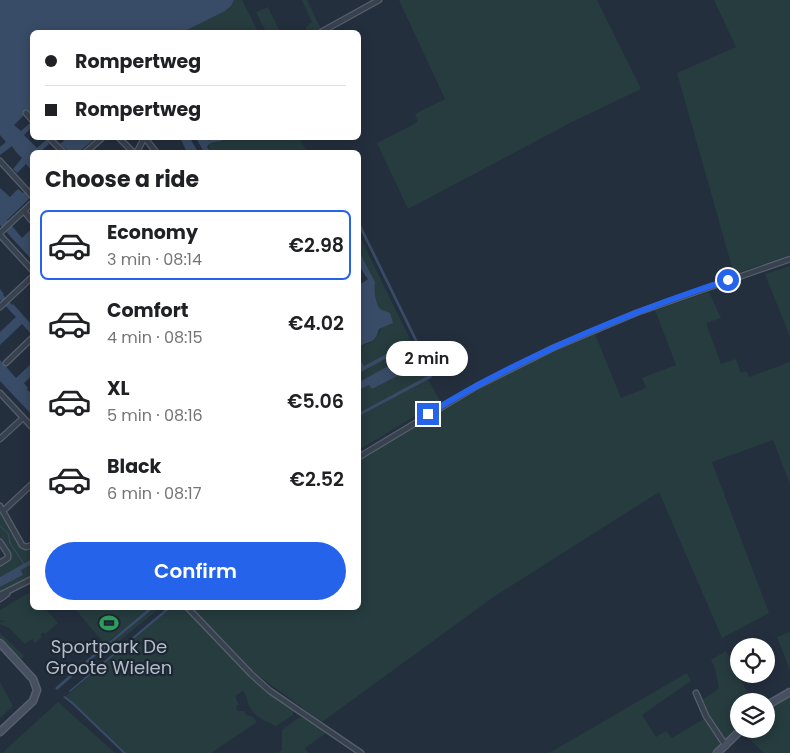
<!DOCTYPE html>
<meta charset="utf-8">
<style>
:root{--surface:#fff;--page:#f6f6f6;--text:#202124;--muted:#757577;--line:#e0e0e0;--accent:#2563eb}
body{margin:0;font-family:Poppins,sans-serif;background:var(--page);color:var(--text);height:100vh;display:flex;flex-direction:column;font-size:19px;white-space:nowrap}
*{box-sizing:border-box;margin:0}
p{font-size:16px;color:var(--muted)}
.icon{flex:none;width:28px;height:28px;fill:none;stroke:currentColor;stroke-width:2;stroke-linecap:round;stroke-linejoin:round}
.map{position:relative;flex:1;overflow:hidden}
.panel{position:absolute;left:30px;top:150px;width:331px;height:460px;display:flex;flex-direction:column;background:var(--surface);border-radius:8px;box-shadow:0 2px 12px #0003}
.panel>*{flex:none}
.hud{position:absolute;left:30px;top:30px;width:331px;height:110px;border-radius:8px;box-shadow:0 2px 12px #0003;display:grid;align-content:center;height:110px;padding:0 15px;background:var(--surface)}
.tools{position:absolute;left:730px;top:638px;display:grid;gap:10px}
.tools a{display:grid;place-items:center;width:45px;height:45px;border-radius:50%;background:var(--surface);box-shadow:0 2px 12px #0003;font-size:25px}
.end{position:absolute;width:22px;height:22px;margin:-11px;border:6px solid #2563eb;background:#fff;box-shadow:0 0 0 2px #fff}
.from{border-radius:50%}
.bubble{position:absolute;height:35px;border-radius:18px;background:var(--surface);box-shadow:0 2px 12px #0003;font-size:16px;font-weight:600;line-height:35px;text-align:center}
.hud b{display:flex;align-items:center;gap:18px;height:48px;font-size:19px}
.hud b+b{border-top:1px solid var(--line)}
.hud i{width:12px;height:12px;background:var(--text)}
ul{padding:0;list-style:none}
li{display:flex;align-items:center;gap:15px;height:70px;margin:0 10px 8px;padding:0 5px;border:2px solid transparent;border-radius:8px}
li div{flex:1}
li b{display:block;font-size:19px}
li em{font-style:normal;font-weight:600}
li.on{border-color:var(--accent)}
li>.icon{width:45px;height:45px;stroke-width:1.5}
h2{padding:0 15px;font-size:22px;line-height:60px}
.primary-button{display:flex;gap:10px;margin-top:auto;padding:10px 15px}
.primary-button a{flex:1;height:58px;border-radius:30px;background:var(--accent);color:#fff;font-size:20px;font-weight:600;line-height:58px;text-align:center}
.map>svg:first-child{display:block}
.green{fill:#263c3f}
.water{fill:#394c67}
.lines{fill:none;stroke-linecap:round;stroke-linejoin:round}
.stream{stroke:#394c67;stroke-width:1}
.street-casing{stroke:#565f6c;stroke-width:7}
.secondary-casing{stroke:#565f6c;stroke-width:9}
.street{stroke:#38414e;stroke-width:4.5}
.secondary{stroke:#465061;stroke-width:6}
.route{stroke:#2563eb;stroke-width:6}
.labels{text-anchor:middle;stroke-width:4.5;stroke-linejoin:round;paint-order:stroke}
.poi-label{font-size:18px;fill:#b4bcc9;stroke:#1d2633}
</style>
<div class="map">
<svg width="790" height="753" viewBox="0 0 790 753">
<rect width="100%" height="100%" fill="#242f3e"/>
<path class="green" d="M234,0H242L258,32H183L225,11L231,6Z
M302,0H307L321,29L314,32H306V27L312,22Z
M399,0H597L641,89L572,122L408,209L377,143L418,122L415,114L445,99Z
M714,0H790V255L734,274L677,73L736,47Z
M268,7L280,32H266L256,12Z
M227,138H299L307,152H211L208,144C214,139 221,144 227,138Z
M359,235L428,376L359,413V390L370,385L372,389L410,369L407,357L359,382V373L407,347L405,344L364,366L359,356V347C364,344 369,344 373,341C378,336 385,320 390,313L380,309C375,302 374,290 375,282L359,251Z
M790,266V337L765,274Z
M709,292L721,318L706,323L721,364L736,359L741,373L746,371L749,377L790,362V484L773,440L712,462L769,613L722,638L659,492L492,598L322,722L255,673L193,608H359V461C433,412 513,367 595,334L621,398L646,388L642,378L676,365L655,310Z
M428,379L440,401L359,450V416Z
M0,509L21,547L27,548L32,546V559L0,577V564L9,554L0,539Z
M32,564V576L0,594V587L23,575L21,570Z
M32,591V608H45L58,623L45,634L44,632L40,635L42,637L35,643L32,639L25,644L9,628L0,624V622H6L0,620V610Z
M74,608H149L102,647L104,649L154,608H160L104,653L98,647L103,642Z
M171,608H187L266,690L293,710V715L276,726C266,721 254,717 249,706C247,700 247,697 243,691L235,696L239,705L236,706L237,711H244L246,715L252,716L257,722L211,753H126L66,696Z
M790,632V671L777,637Z
M0,633L24,656L20,661L0,640Z
M726,651L748,694L745,696L748,701H739V729L725,742L708,717L701,701L719,688L715,669L711,660Z
M687,673L691,681L642,715L656,737L666,731L672,738L704,719L708,720L722,744L713,753H549Z
M0,682L13,706L0,718Z
M790,697V753H764L743,732L746,729H766V710Z
M58,702L115,753H2Z
M298,718H304L326,733L305,748L308,753H278L282,750V730Z"/>
<path class="water" d="M0,0H234L231,6L225,11L183,32H32V112L31,113L26,110L23,114V116L14,125L21,131L30,123L32,127L24,135L37,148L46,140L49,144L40,152H32V171L26,164L17,173L13,169L22,158C18,154 15,151 12,146L0,155V147L6,142L0,135Z
M67,138H95L79,152H67L68,151L60,144Z
M180,138H190L198,152H187Z
M196,138H227C221,144 210,139 207,147L211,152H204Z
M32,184V196L7,220L22,238L32,228V260L0,225V188L10,197L18,189L23,193Z
M359,221L434,374L431,378L359,416V413L431,374L359,227Z
M359,251L375,282C374,290 375,302 380,309L390,313L393,323L379,329C374,346 370,339 359,347V285L368,279C360,270 359,263 359,251Z
M0,289L4,294L3,295L12,305L13,304L32,325V335L22,324L0,345V332L16,317L0,300Z
M405,344L406,348L359,373V369L361,367L359,362V356L364,366Z
M407,356L411,358C414,362 414,365 411,369L372,389L369,385L359,390V382Z
M0,360L16,378L32,363V376L24,383L28,388L27,389L32,395V415L0,381Z
M32,559V564L21,570L23,575L0,587V577Z
M149,608H154L104,649L103,647Z
M167,608H171L70,692L69,691Z
M96,652L98,654L57,690L55,688Z
M65,696L73,702L126,753H123L73,705L63,697Z"/>
<g class="lines">
<path class="stream" d="M0,526L8,533L10,543L24,564"/>
<g class="street-casing">
<path id="street" d="M321,32L379,0
M26,113L32,120
M49,138L63,152
M119,138L133,152
M145,138L156,152
M86,152L102,138
M137,152L144,138
M0,161L32,196
M24,211L32,221
M0,233L32,203
M0,235L32,270
M0,307L32,277
M6,363L32,338
M0,393L32,427
M0,439L23,418
M359,457L477,386L553,348L636,313L790,259
M0,506L22,545L26,547L32,545
M3,511L32,484
M0,542L8,554V558L0,563
M0,595L32,579
M0,599L7,594
M188,608L251,674L270,691L361,753
M696,693L706,716L726,746"/>
</g>
<g class="secondary-casing">
<path id="secondary" d="M0,643L33,679L37,690L33,701L0,732
M766,706L790,692
M717,753L742,729"/>
</g>
<use href="#street" class="street"/>
<use href="#secondary" class="secondary"/>
</g>
<g class="lines">
<path class="route" d="M428,414C521,357 624,314 728,280"/>
</g>
<defs>
<g id="stadium-bare" transform="scale(1.5)"><path d="M0-5a6.5 5 0 1 0 0 10a6.5 5 0 1 0 0-10ZM-3.5-1.8h7v3.6h-7Z" fill="#2e9e5b" stroke="#1d2633" stroke-width="2.5" paint-order="stroke"/></g>
</defs>
<g fill-rule="evenodd">
<use href="#stadium-bare" x="109" y="623"/>
</g>
<g class="labels">
<g class="poi-label">
<text x="109" y="653">Sportpark De<tspan x="109" dy="21">Groote Wielen</tspan></text>
</g>
</g>
</svg>
<div class="tools">
<a><svg class="icon" aria-label="locate" viewBox="0 0 24 24"><circle cx="12" cy="12" r="6"/><path d="M12 2v4M12 18v4M2 12h4M18 12h4"/></svg></a>
<a><svg class="icon" aria-label="layers" viewBox="0 0 24 24"><path d="M12 4l9 5-9 5-9-5zM3 14l9 5 9-5"/></svg></a>
</div>
<i class="end from" style="left:728px;top:280px"></i>
<i class="end" style="left:428px;top:414px"></i>
<div class="bubble" style="left:386px;top:341px;width:82px">2 min</div>
<div class="hud">
<b><i class="from"></i>Rompertweg</b>
<b><i></i>Rompertweg</b>
</div>
<section class="panel">
<h2>Choose a ride</h2>
<ul>
<li class="on"><svg class="icon" aria-label="car" viewBox="0 0 24 24"><path d="M5 17H2v-5l4-1 3-4h7l3 4 3 1v5h-3M9 17h6M6 11h13"/><circle cx="7" cy="17" r="2"/><circle cx="17" cy="17" r="2"/></svg><div><b>Economy</b><p>3 min · 08:14</p></div><em>€2.98</em></li>
<li><svg class="icon" aria-label="car" viewBox="0 0 24 24"><path d="M5 17H2v-5l4-1 3-4h7l3 4 3 1v5h-3M9 17h6M6 11h13"/><circle cx="7" cy="17" r="2"/><circle cx="17" cy="17" r="2"/></svg><div><b>Comfort</b><p>4 min · 08:15</p></div><em>€4.02</em></li>
<li><svg class="icon" aria-label="car" viewBox="0 0 24 24"><path d="M5 17H2v-5l4-1 3-4h7l3 4 3 1v5h-3M9 17h6M6 11h13"/><circle cx="7" cy="17" r="2"/><circle cx="17" cy="17" r="2"/></svg><div><b>XL</b><p>5 min · 08:16</p></div><em>€5.06</em></li>
<li><svg class="icon" aria-label="car" viewBox="0 0 24 24"><path d="M5 17H2v-5l4-1 3-4h7l3 4 3 1v5h-3M9 17h6M6 11h13"/><circle cx="7" cy="17" r="2"/><circle cx="17" cy="17" r="2"/></svg><div><b>Black</b><p>6 min · 08:17</p></div><em>€2.52</em></li>
</ul>
<div class="primary-button"><a>Confirm</a></div>
</section>
</div>
